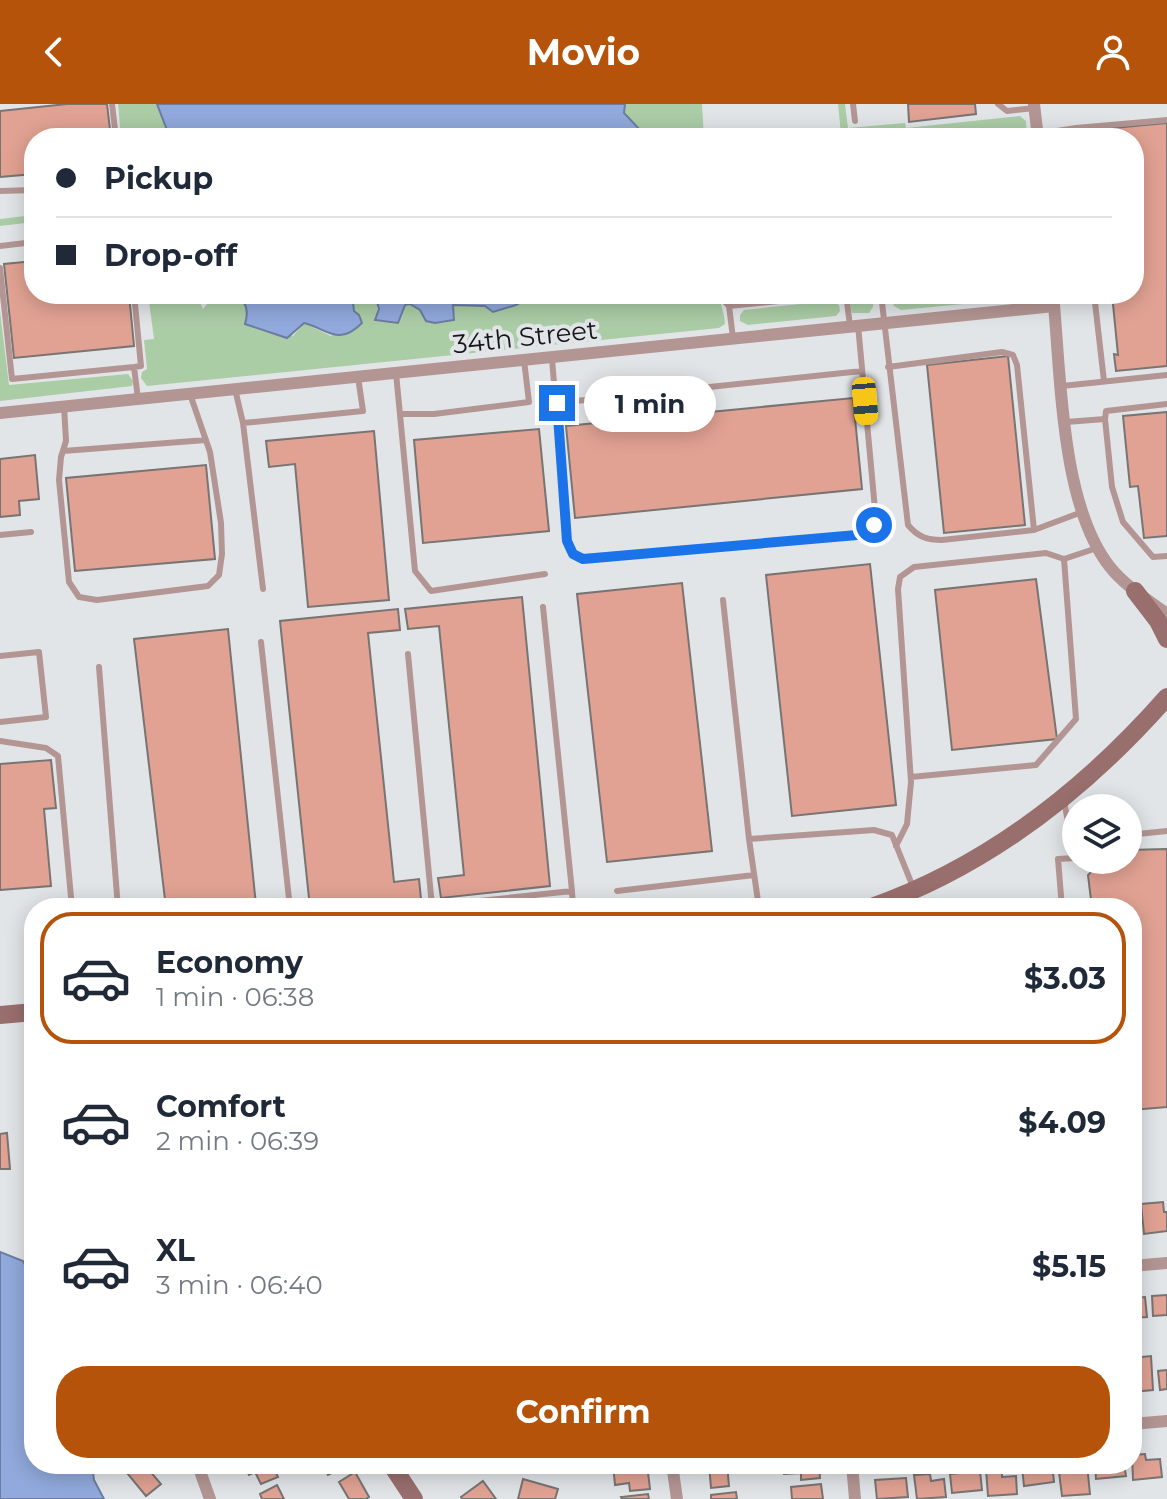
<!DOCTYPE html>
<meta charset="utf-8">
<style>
:root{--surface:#fff;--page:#f6f6f7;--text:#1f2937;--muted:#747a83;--line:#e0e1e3;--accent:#b45309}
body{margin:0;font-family:Montserrat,sans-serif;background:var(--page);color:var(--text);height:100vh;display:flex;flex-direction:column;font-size:30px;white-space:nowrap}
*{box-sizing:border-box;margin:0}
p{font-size:26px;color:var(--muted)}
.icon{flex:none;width:44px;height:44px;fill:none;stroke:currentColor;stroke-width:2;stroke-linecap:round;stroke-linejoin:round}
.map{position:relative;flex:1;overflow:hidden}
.details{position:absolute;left:24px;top:794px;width:1118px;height:576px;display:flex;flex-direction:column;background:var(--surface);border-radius:32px;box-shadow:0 4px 20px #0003}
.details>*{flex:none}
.top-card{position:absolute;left:24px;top:24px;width:1120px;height:176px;border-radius:32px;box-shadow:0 4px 20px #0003;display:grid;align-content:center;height:176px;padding:0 32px;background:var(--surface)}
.fabs{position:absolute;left:1062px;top:690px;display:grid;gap:16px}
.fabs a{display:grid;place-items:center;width:80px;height:80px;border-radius:50%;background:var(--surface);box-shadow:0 4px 20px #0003;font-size:40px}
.end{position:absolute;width:36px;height:36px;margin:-18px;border:10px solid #1a73e8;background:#fff;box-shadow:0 0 0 4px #fff}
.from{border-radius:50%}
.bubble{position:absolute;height:56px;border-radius:28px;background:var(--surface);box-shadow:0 4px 20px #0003;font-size:26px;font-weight:700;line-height:56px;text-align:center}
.car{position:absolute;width:24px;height:48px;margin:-24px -12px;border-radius:10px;box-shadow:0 0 6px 2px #0007;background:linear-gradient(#f5c518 24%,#345 0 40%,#f5c518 0 76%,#345 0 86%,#f5c518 0)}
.top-card b{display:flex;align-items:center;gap:28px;height:76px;font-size:30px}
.top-card b+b{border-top:2px solid var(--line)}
.top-card i{width:20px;height:20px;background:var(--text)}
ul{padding:14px 0 0;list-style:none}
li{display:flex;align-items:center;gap:24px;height:132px;margin:0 16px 12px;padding:0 16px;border:4px solid transparent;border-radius:32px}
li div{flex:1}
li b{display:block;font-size:30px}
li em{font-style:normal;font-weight:700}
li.on{border-color:var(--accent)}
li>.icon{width:72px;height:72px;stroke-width:1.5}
.button{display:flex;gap:16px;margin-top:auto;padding:16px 32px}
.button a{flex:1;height:92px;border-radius:32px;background:var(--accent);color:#fff;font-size:32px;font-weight:700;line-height:92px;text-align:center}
header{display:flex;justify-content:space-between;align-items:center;height:104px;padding:0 32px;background:var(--accent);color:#fff;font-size:36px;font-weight:700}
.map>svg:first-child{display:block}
.green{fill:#abcda6}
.water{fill:#91a9dc;stroke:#6c7da1;stroke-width:2}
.building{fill:#e1a293;stroke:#787473;stroke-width:2}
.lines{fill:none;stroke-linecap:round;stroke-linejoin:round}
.lane{stroke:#b39694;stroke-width:6}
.street{stroke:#b39694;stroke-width:12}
.secondary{stroke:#996f6d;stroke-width:18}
.route{stroke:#1a73e8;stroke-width:10}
.labels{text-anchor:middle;stroke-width:8;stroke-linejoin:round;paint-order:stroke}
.street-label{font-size:26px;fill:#151617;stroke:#e2e5e8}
</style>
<header><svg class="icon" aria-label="back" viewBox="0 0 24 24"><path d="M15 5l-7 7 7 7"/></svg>Movio<svg class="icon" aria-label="person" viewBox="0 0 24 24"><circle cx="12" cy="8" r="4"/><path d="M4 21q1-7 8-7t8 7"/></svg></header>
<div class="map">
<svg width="1167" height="1395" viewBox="0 0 1167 1395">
<rect width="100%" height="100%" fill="#e2e5e8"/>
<path class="green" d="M118,0H157L170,34H121Z
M625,0H702L704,34H643L642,27L624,9Z
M838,0H845L848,24L905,19L906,24L1020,12L1026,17L1027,34H1007V31L971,33L970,26L898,33L897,27L852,32L851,34H802L841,30Z
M34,111V118L0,122V115Z
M148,190H196L203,205L215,190C234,190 246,191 247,213L293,232L304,219L331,232L355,210L353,198L370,194L377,198L378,212L398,219L405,201L410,200L420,206L426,217C437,220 445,220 455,214L453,201L485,202L493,208L516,201L534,190L564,194L588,190H719C720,200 725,211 725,220L719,224L147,282L141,274L142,268L147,265L144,236L154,235Z
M858,190H874L873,203L869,209H852L850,199Z
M890,190H1023L1004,196L901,206L894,202Z
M830,197L839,201L840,207L836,212L748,221L740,217V211L744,206Z
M0,207L9,281L128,270L133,277L132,282L0,297Z"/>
<path class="water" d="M157,0H625L624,9L642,28L643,34H170Z
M234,190H534L516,201L493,208L485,202L453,201L454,216L435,219L426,217L420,206L410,200L405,201L398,219L375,216L379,205L377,198C369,193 361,194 353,198L354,207L359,211L362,219C338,243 328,225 304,219L287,234L245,220C249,207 246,196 234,190Z
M0,1148L23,1157L34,1178V1360H92L94,1376L104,1395H0Z"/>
<path class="building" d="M67,0H107L111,34H34V70L0,73V7Z
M908,0H975L976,10L909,18Z
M1167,19V262L1116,267L1114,250L1118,251L1112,190H1134V34H1092L1091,26Z
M970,26L971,34H892L898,33Z
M34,157V190H129L134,242L14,254L4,160Z
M1008,252L1025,421L944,429L927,261Z
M853,294L862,385L575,414L566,322Z
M1167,308V432L1144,434L1138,382L1130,383L1123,312Z
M539,325L549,427L423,439L414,336Z
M374,327L389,496L308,503L295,360L269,363L266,337Z
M35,351L39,395L19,397L20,411L0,413V355Z
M206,361L215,455L75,467L66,374Z
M870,460L896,701L792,712L766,471Z
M1036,475L1057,635L952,646L935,486Z
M682,479L712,747L607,758L577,490Z
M522,493L550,782L441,794L438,774L464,771L439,522L408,525L405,505Z
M398,505L400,526L368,529L394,778L419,775L421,795L310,804L280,517Z
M228,525L256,801L166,804L134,535Z
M51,656L56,704L44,705L51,782L0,786V660Z
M1167,745V1003L1132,1006V804H1092L1088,771L1103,756H1128V746Z
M7,1029L10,1065H0V1030Z
M1163,1098L1164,1108H1167V1127L1144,1130L1141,1100Z
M1132,1107H1135L1137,1125H1132Z
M1167,1191V1211L1153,1212L1152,1192Z
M1145,1193L1147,1213L1132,1214V1194Z
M1151,1252L1153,1286L1132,1288V1254Z
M1167,1266V1285L1160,1286L1158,1267Z
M1145,1350L1146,1356L1160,1355L1162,1373L1133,1376L1132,1351Z
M139,1360H144L161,1380L146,1392L127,1369Z
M244,1360H272L278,1373L261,1380L255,1368L249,1371Z
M323,1360H345L346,1362L328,1371Z
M613,1360H647L650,1385L630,1387L629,1379L615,1381Z
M709,1360H727L729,1382L711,1384Z
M783,1360H819L820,1374L801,1376V1369L784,1370Z
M1052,1360L1054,1378L1024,1382L1022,1363Z
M1058,1360H1087L1090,1390L1062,1392Z
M1095,1360H1124L1126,1372L1096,1375Z
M1002,1364V1373L1016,1372L1017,1390L988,1392L986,1365Z
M980,1367L982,1386L952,1389L950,1370Z
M355,1368L369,1393L366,1395H349L339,1378Z
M930,1370L931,1377L944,1375L946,1393L917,1395L914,1371Z
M906,1374L908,1393L877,1395L875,1376Z
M523,1375L558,1385L555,1395H518Z
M483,1377L496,1395H462L461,1393Z
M821,1380L823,1395H792L791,1383Z
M277,1381L284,1395H262L260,1390Z
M736,1388L737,1395H711V1391Z
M648,1390L649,1395H622L621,1393Z"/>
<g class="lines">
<path class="lane" d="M112,0L116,34
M853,0L855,17
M998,0L1007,7L1035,4
M1038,30L1076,24L1167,16
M0,87L34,86
M0,142L34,138
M0,164L12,275L134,263L138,295
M134,190L141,262L134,263
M722,190L724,197L729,202L733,234
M846,190L850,222
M881,190L908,421C918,433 927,436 942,436L1034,426L1082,408
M1094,190L1104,277
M729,202L846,190
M552,255L567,437L573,450L583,455L857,431L869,425L876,416L858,221
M888,263L1002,248L1013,251L1017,261L1034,426
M396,269L415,467L431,487L545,470
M1062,282L1167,271
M235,285L243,319L363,307L358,273
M557,299L862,267
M64,302L66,337L61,353L59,376L69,478L79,493L97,496L208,482L219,471L222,450L221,419L210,348L190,290
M400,310H434L529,298L524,256
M1105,315L1112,383L1123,418L1153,453L1167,452
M1066,318L1105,315L1106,307L1167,300
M243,319L263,485
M63,347L206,336
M0,431L31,428
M723,496L749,735L874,726L892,731L913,783
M261,538L290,804
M408,550L432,802L572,787L543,503
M0,552L39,548L46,613L0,618
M99,563L118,804
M0,637L46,644L58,652L72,804
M911,673L1036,661L1076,615L1064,455
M1128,731L1167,727
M749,735L759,804
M896,742L907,720L911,678L898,485L900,473L914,463L1046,449L1064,455L1097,444
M572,787L573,804
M617,787L754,771
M416,804H432
M1062,804L1058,755L1075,754L1064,697"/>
<path class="street" d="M1034,0L1038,34
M1053,190C1061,269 1060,400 1110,463C1125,482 1148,496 1167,510
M0,309L1054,202
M1132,1162L1167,1159
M1132,1320L1167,1317
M202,1360L201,1370L210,1395
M672,1360L677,1395
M852,1360L855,1395"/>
<path class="secondary" d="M1135,487L1158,517L1167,535
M869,804C986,763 1086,685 1167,593
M0,911L34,908
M391,1360L414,1395"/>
</g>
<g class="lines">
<path class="route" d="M557,299L567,437L573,450L583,455L857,431L874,421"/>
</g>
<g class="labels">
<g class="street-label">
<text transform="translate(525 233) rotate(-6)" y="9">34th Street</text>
</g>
</g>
</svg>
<div class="fabs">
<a><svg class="icon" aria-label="layers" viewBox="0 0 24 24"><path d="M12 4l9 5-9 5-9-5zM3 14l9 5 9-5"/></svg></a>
</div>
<i class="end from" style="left:874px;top:421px"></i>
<i class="end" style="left:557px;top:299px"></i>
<div class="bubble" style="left:584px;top:272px;width:132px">1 min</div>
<i class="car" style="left:865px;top:297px;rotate:175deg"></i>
<div class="top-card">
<b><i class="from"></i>Pickup</b>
<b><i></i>Drop-off</b>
</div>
<section class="details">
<ul>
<li class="on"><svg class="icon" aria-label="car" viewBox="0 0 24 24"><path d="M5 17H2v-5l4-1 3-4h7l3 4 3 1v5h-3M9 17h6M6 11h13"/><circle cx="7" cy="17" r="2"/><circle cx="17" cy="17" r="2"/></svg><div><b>Economy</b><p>1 min · 06:38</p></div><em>$3.03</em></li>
<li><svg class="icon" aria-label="car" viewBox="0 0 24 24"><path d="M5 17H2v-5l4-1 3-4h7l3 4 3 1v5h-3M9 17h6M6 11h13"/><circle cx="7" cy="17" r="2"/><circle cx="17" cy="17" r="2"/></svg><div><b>Comfort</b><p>2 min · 06:39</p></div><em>$4.09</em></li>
<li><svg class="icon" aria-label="car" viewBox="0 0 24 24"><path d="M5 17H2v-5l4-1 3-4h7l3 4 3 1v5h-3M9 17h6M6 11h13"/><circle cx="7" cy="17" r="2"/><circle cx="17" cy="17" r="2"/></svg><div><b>XL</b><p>3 min · 06:40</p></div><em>$5.15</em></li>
</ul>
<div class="button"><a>Confirm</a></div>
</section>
</div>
